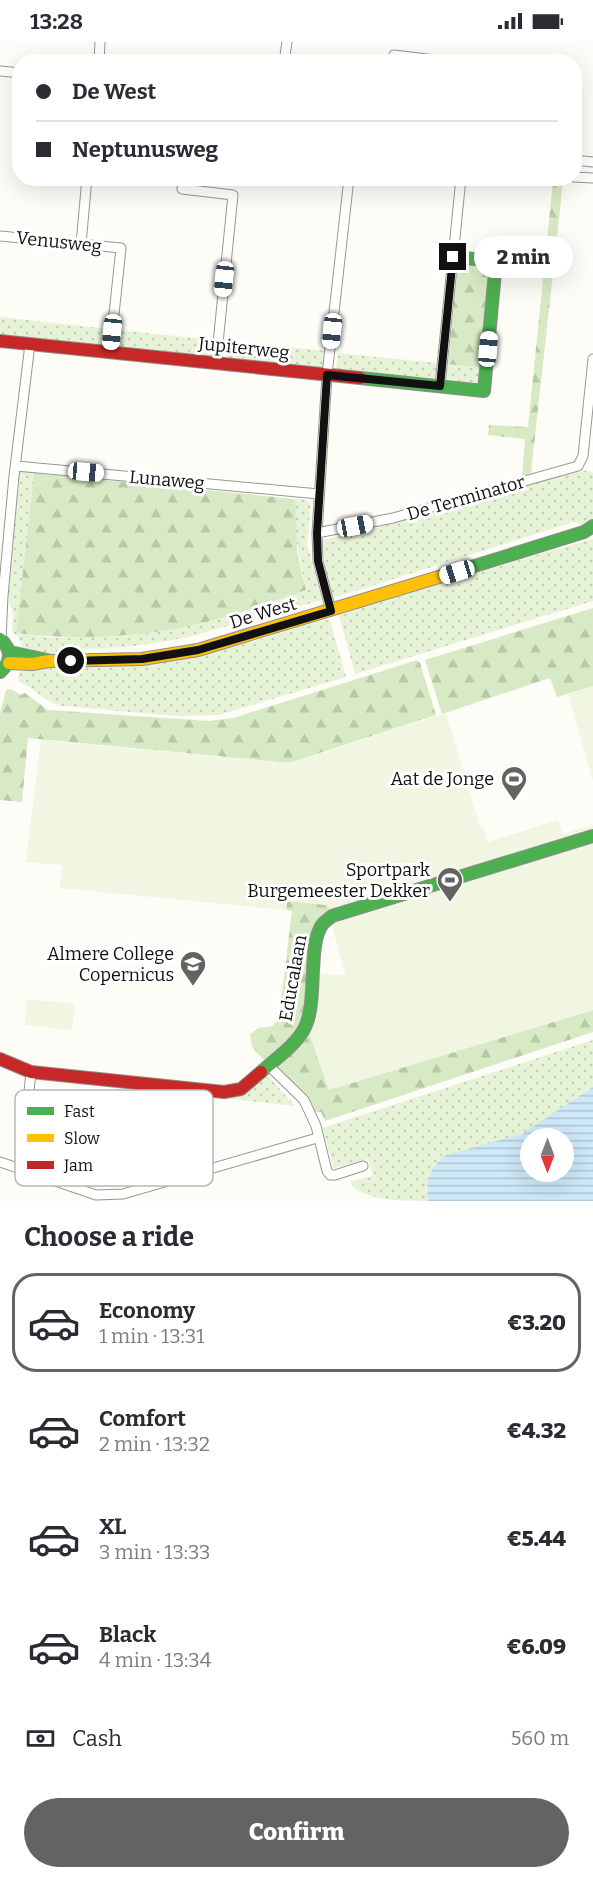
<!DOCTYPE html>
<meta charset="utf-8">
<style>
:root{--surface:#fff;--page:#f2f2f3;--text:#2b2b33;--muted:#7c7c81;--line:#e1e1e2;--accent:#646362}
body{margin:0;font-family:Bitter,serif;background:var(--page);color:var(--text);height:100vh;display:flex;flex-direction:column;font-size:22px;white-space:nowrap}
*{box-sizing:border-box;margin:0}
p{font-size:20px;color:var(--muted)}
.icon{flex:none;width:33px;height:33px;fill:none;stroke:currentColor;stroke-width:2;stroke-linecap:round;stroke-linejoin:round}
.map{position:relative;height:1159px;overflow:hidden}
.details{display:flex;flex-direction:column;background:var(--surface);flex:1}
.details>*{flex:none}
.top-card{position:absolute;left:12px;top:12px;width:570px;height:132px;border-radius:24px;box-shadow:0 6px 24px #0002;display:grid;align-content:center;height:132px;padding:0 24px;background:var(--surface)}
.needle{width:39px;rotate:180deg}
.controls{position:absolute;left:520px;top:1086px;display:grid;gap:12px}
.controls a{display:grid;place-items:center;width:54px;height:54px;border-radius:50%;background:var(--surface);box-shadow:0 6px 24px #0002;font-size:30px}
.end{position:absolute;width:27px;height:27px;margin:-14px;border:8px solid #111;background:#fff;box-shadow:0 0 0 3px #fff}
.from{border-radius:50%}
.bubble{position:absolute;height:42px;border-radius:21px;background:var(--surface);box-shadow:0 6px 24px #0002;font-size:20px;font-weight:800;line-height:42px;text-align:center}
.car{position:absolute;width:18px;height:36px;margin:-18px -9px;border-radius:8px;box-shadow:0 0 4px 2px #0007;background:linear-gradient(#fff 24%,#345 0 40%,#fff 0 76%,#345 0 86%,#fff 0)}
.top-card b{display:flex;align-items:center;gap:21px;height:57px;font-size:22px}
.top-card b+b{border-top:2px solid var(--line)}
.top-card i{width:15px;height:15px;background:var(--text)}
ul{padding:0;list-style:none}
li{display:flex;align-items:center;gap:18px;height:99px;margin:0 12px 9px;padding:0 12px;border:3px solid transparent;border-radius:24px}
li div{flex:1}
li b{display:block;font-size:22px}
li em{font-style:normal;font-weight:800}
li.selected{border-color:var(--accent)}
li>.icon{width:54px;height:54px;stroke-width:1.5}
h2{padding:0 24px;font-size:27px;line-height:72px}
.pay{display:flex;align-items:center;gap:15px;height:66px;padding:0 24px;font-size:22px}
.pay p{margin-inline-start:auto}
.button{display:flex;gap:12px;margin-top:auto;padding:12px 24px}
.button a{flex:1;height:69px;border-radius:36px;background:var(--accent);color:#fff;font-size:24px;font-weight:800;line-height:69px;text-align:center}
.status{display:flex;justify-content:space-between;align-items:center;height:42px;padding:0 30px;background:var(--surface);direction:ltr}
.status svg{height:16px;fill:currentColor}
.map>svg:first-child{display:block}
.green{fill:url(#green-dots)}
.forest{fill:url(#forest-firs)}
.pitch{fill:#f0f6e1}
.water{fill:url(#water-rules);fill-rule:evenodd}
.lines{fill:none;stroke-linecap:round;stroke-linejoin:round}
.street-casing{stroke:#979795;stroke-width:11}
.fast-casing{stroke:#8e8d8b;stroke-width:14}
.slow-casing{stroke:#8e8d8b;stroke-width:14}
.jam-casing{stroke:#8e8d8b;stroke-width:14}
.street{stroke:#fffffe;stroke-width:9}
.fast{stroke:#4caf50;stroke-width:12}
.slow{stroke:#ffc107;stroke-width:12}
.jam{stroke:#c62828;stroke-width:12}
.route{stroke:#111;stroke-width:8}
.labels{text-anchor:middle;stroke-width:6;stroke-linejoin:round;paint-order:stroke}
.street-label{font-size:18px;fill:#111;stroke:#fff}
.poi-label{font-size:18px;fill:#111;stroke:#fff;text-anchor:end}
.key{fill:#fff;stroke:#b8b8b8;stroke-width:1.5}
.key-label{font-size:16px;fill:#111}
</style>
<div class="status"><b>13:28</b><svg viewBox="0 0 49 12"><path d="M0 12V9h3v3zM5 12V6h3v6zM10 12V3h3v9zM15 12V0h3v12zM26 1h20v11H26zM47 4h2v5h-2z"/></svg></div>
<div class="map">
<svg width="593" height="1159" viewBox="0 0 593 1159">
<defs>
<pattern id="green-dots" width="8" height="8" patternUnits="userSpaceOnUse" patternTransform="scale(1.5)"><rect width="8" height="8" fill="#e7f3d7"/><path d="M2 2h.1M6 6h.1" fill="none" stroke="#c5cfb8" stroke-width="1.8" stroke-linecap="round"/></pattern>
<pattern id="forest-firs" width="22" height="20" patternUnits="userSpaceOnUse" patternTransform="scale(1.5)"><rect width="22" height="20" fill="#d8eac5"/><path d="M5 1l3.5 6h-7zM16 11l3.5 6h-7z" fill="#b8c8a8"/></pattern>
<pattern id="water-rules" width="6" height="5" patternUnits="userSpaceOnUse" patternTransform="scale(1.5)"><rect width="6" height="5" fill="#cde8f7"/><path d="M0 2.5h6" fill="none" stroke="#afc6d3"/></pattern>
</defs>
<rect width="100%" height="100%" fill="#fdfcf7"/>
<path class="green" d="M0,275L109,287L107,306L0,294Z
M119,288L213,298C212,306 211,311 205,317L118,307Z
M224,299L327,309L325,330L232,320L225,313Z
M338,311L437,321L435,342L335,331Z
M448,322L482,326L479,347L446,343Z
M577,428L579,431L587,428L593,431V478L582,483L574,480L333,556L325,526L322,498L369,488Z
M20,429L34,431L16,591L56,596L154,590L203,580L306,548L295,493V457H303L311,461L307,502L322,558L188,595L157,601L125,605L85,607L52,614L25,610L18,595L12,589L13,573L8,553Z
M593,497V559L355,632L339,573L533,514Z
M330,578L346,635L219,673L176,674L63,664C45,661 36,646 19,640L18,633L22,626C90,624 154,622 220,608C253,601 286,589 318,579Z
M593,998V1045L531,1087L513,1095L426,1146L428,1159C404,1159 360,1159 350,1140L373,1134L368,1117L334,1126L322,1086Z
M269,1035L295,1064L224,1056L242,1053L263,1036Z"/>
<path class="forest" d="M553,139L563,140L531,431L522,434L525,397L488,393L489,383L528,385Z
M458,222L493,226L482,326L448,322Z
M34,431L295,457L297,509L306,548C257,565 206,583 154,590C109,596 61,597 16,591Z
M593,566V644L557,655L550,636L442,672L425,618Z
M417,618L420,621L436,673L289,721L28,696L22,760L0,758V672L6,648L11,647L21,653L25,651L48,668L209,679L233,676Z
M287,859L327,863L331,870L327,872L300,985L271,1017H263L252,1005L250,992L259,986L273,984L279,976L292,869L286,868Z
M593,968V990L325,1079L321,1070H315L273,1026L295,1008L309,991L329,1047Z"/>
<path class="pitch" d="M593,644V739L568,652Z
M446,671L480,785H484L488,800L558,778L563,792L593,783V968L329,1048L309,991L318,931L346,934L334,891L331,870L327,863L287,859L286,868L60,846L62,823L26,820L41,698L289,721Z
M27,957L75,962L72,988L25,983Z"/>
<path class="water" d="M593,1045V1159H428C425,1140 430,1125 446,1113L522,1092ZM531,1096H564V1130H531Z"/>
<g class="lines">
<g class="street-casing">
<path id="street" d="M99,20L100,0
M284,20L287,0
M394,20V13L452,20
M0,29L20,31
M574,118L593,120
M574,135L593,136
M184,136L182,147L233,153L216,321
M0,194L121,206L110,310
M81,202L87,136
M440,344L461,136
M16,424L319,452
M317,491L393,476L578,424L583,414L593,317
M331,569L318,519L317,491L327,333L349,136
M1,598L3,554L14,434L30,302
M269,1024L304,1058L316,1084L327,1129L330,1133H335L363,1124
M0,1120L96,1153L123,1152L317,1096
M21,1127L31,1030
M188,1133L198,1047"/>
</g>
<g class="fast-casing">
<path id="fast" d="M360,336L484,349L496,219L453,215
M452,531L584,490L593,484
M0,597C12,607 12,620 0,630
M10,610L47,618
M261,1030C276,1016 298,1002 306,983C317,958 308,902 322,883C324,880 329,877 332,874L593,794"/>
</g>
<g class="slow-casing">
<path id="slow" d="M9,621L32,622L49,619L142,617L198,608L452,531"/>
</g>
<g class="jam-casing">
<path id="jam" d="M0,299L360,336
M0,1017L31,1030L224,1050L241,1047L261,1030"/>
</g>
<use href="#street" class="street"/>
<use href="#fast" class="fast"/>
<use href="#slow" class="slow"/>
<use href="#jam" class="jam"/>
</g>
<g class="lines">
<path class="route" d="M71,619L142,617L198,608L331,569L318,519L317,491L327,333L440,344L453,215"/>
</g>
<defs>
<g id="stadium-pin" transform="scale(1.35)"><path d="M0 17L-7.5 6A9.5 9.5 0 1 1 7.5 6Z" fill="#646362" stroke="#fff"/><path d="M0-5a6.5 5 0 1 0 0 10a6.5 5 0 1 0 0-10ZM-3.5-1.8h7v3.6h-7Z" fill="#fff"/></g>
<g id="school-pin" transform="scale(1.35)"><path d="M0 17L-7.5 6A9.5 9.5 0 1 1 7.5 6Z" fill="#646362" stroke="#fff"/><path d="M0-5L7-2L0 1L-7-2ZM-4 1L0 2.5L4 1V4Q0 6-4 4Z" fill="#fff"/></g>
</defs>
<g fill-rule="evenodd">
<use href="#stadium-pin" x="514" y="737"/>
<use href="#stadium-pin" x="450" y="838"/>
<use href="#school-pin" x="193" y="922"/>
</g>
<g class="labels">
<g class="street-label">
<text transform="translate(59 200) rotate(6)" y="6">Venusweg</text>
<text transform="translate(244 306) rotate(6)" y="6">Jupiterweg</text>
<text transform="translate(167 438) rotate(5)" y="6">Lunaweg</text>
<text transform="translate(466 456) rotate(-16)" y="6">De Terminator</text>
<text transform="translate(263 571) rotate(-17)" y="6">De West</text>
<text transform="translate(293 936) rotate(-80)" y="6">Educalaan</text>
</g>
<g class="poi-label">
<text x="494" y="743">Aat de Jonge</text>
<text x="430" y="834">Sportpark<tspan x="430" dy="21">Burgemeester Dekker</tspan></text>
<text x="174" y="918">Almere College<tspan x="174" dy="21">Copernicus</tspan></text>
</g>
</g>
<rect x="15" y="1048" width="198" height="96" rx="9" class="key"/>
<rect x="27" y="1065" width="27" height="8" fill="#4caf50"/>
<rect x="27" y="1092" width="27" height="8" fill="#ffc107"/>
<rect x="27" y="1119" width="27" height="8" fill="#c62828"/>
<g class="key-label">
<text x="64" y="1075">Fast</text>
<text x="64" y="1102">Slow</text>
<text x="64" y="1129">Jam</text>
</g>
</svg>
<div class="controls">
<a><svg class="needle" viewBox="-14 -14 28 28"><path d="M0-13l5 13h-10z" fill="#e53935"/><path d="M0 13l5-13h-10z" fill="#7c7c81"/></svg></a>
</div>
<i class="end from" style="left:71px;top:619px"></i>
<i class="end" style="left:453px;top:215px"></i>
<div class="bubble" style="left:474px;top:194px;width:99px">2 min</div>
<i class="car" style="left:224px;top:237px;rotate:186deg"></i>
<i class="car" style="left:332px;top:289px;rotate:186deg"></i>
<i class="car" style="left:112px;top:290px;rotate:186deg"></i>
<i class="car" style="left:488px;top:307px;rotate:5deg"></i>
<i class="car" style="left:86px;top:430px;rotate:95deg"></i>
<i class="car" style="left:355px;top:484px;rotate:79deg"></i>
<i class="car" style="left:457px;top:530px;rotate:253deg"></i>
<div class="top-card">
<b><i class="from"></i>De West</b>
<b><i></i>Neptunusweg</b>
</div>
</div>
<section class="details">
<h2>Choose a ride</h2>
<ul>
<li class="selected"><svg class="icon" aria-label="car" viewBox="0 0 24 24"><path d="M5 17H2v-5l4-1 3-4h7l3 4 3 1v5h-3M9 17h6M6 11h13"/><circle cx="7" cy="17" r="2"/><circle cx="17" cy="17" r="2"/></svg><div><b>Economy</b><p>1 min · 13:31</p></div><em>€3.20</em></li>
<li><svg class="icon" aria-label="car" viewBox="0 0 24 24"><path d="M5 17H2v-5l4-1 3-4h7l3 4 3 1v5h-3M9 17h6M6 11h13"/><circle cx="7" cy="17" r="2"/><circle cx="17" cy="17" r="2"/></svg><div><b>Comfort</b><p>2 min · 13:32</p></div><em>€4.32</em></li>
<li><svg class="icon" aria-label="car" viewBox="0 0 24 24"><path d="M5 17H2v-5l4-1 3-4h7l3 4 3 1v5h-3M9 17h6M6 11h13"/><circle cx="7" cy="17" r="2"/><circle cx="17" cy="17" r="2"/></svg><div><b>XL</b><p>3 min · 13:33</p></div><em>€5.44</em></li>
<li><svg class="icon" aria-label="car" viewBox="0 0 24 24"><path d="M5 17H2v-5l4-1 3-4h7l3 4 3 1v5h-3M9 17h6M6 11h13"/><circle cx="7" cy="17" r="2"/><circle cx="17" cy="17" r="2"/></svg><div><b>Black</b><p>4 min · 13:34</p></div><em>€6.09</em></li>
</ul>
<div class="pay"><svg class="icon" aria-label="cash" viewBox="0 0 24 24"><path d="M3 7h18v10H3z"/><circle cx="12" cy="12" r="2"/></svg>Cash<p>560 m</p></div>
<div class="button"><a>Confirm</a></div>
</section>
